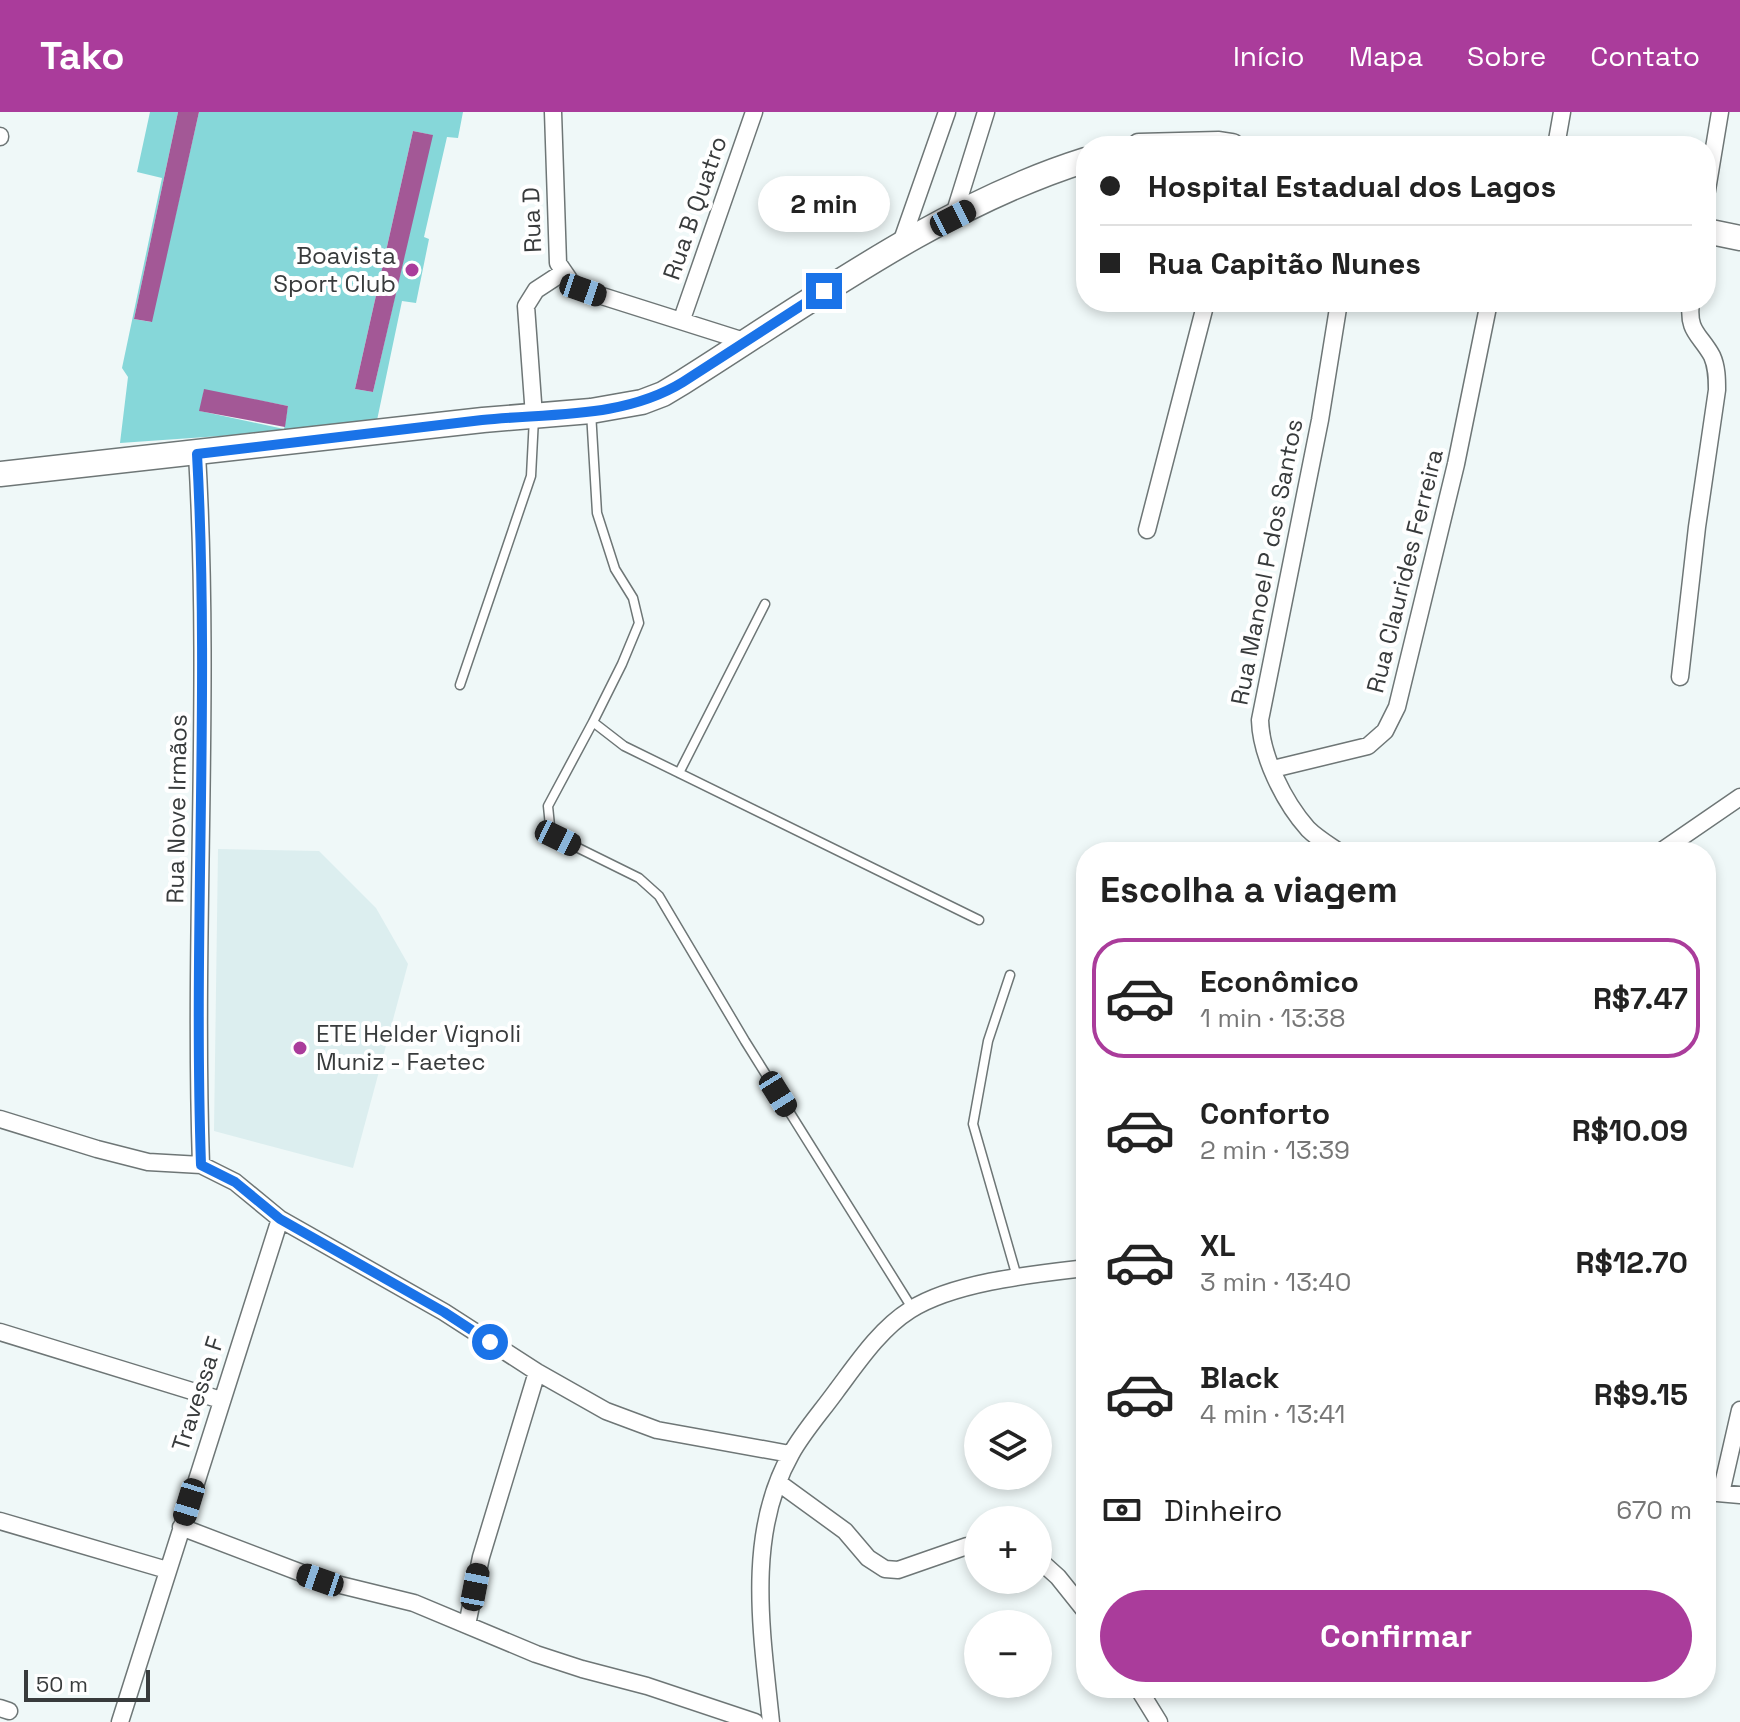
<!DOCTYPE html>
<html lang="pt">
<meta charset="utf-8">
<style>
:root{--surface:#fff;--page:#f2f2f2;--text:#222;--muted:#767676;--line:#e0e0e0;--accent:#aa3c9b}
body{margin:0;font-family:"Space Grotesk",sans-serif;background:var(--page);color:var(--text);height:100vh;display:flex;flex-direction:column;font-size:30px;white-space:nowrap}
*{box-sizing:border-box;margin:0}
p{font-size:26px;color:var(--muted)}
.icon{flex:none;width:44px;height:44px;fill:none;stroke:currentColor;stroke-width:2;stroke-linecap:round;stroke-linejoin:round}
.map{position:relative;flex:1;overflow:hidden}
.drawer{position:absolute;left:1076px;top:730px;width:640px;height:856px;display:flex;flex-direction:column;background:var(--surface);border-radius:32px;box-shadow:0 4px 12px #0003}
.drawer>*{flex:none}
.guide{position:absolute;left:1076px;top:24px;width:640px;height:176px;border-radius:32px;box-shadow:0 4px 12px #0003;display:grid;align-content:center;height:176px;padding:0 24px;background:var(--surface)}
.fabs{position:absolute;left:964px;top:1290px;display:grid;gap:16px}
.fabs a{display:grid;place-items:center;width:88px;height:88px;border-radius:50%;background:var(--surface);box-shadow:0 4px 12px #0003;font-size:40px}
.scale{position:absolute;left:24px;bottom:20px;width:126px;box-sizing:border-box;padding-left:8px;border:4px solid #383b3c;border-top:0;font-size:22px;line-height:28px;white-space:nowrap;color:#383b3c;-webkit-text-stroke:6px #fff;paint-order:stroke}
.end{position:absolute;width:36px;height:36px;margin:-18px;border:10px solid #1a73e8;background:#fff;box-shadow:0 0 0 4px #fff}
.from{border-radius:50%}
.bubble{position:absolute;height:56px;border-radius:28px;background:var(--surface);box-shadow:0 4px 12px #0003;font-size:26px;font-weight:600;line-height:56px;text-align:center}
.car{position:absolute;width:24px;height:48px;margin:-24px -12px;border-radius:10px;box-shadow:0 0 6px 2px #0007;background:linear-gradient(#222 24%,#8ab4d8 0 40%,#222 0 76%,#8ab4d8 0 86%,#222 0)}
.guide b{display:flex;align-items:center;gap:28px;height:76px;font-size:30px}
.guide b+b{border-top:2px solid var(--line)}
.guide i{width:20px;height:20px;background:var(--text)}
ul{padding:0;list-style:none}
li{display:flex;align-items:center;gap:24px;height:120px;margin:0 16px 12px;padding:0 8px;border:4px solid transparent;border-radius:32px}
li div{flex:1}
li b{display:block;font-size:30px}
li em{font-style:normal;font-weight:600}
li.current{border-color:var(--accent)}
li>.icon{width:72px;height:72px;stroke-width:1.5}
h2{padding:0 24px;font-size:36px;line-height:96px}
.pay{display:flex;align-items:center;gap:20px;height:88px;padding:0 24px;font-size:30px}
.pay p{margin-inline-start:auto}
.cta{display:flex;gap:16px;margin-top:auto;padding:16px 24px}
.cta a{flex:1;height:92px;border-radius:48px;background:var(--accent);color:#fff;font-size:32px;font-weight:600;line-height:92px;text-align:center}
header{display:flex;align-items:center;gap:48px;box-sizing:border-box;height:112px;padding:0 40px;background:var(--accent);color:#fff}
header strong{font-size:38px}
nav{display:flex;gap:44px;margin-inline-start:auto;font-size:28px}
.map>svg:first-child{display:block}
.built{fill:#dceeef}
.green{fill:#86d7d9;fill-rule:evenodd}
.building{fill:#a35896}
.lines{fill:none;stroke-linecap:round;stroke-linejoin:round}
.lane-casing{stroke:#6e7676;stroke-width:11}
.street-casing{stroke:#6e7676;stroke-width:19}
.secondary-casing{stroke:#6e7676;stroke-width:27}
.lane{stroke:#fff;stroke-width:8}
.street{stroke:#fff;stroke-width:16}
.secondary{stroke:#fff;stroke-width:24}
.route{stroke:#1a73e8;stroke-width:10}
.poi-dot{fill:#aa3c9b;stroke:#fff;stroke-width:3}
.labels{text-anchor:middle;stroke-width:8;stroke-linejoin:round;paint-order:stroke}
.street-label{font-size:24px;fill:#383b3c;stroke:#fff}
.poi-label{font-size:24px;fill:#383b3c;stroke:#fff;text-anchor:end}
</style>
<header>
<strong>Tako</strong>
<nav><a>Início</a><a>Mapa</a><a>Sobre</a><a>Contato</a></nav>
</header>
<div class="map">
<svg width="1740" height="1610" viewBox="0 0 1740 1610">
<rect width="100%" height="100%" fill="#eff8f8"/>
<path class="built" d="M218,737L319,739L376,796L408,852L353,1056L214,1019Z"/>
<path class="green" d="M150,0H178L134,207L151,210L199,0H463L458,26L447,25L424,125L429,127L416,191L402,189L376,313L120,331L128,265L122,256L162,66L137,60ZM413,19L432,23L373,280L355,277ZM204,278L288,294L284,317L200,299Z"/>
<path class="building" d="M178,0H199L152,210L134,207Z
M413,19L433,23L373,280L355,277Z
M204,277L288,294L285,315L199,299Z"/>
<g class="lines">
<g class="lane-casing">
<path id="lane" d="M591,300L597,401L615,457L633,486L639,511L622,552L593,610L624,634L979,808
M460,573L531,364L534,306
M593,610L548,694L550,714L558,726L639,766L659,784L745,929L912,1196
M679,661L765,492
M1010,863L988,929L973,1012L1017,1165"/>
</g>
<g class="street-casing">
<path id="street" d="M553,0L558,151L571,170L583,178L744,229
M0,25V24
M1556,34L1562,0
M1706,84L1720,0
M953,106L986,0
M900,134L947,0
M682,207L754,0
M534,304L526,194L536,178L562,161
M197,342C211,579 193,816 201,1053
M1147,418L1206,190
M1680,565L1697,415L1717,278C1717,267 1717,255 1712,244C1700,222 1687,220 1691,190
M1273,657L1368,634L1385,619L1397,595L1456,352L1489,190
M1339,740C1329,733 1317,726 1308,717C1284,690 1261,644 1260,608L1320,308L1339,190
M1660,740L1740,685
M0,1007L97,1037L148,1050L201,1053L235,1070L280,1107L444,1200L537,1260L606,1299L657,1318L790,1342
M0,1220L221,1288
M779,1371L845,1419L868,1446L885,1457L898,1458L967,1434H978
M1706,1380L1740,1383
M1721,1381L1740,1298
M0,1409L167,1458
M181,1415L320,1468L414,1491L536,1542L582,1557L647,1574L755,1610
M1038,1447L1058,1465L1086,1500
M467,1513L481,1445L537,1260
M1138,1576L1159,1610
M0,1596L9,1599
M120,1610L280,1107
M771,1610C762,1522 745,1423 791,1342C803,1320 822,1299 837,1278C858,1250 880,1217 910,1198C954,1170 1034,1162 1086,1156"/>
</g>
<g class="secondary-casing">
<path id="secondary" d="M1139,34L1219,32L1232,34
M1706,119L1740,126
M0,362L483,308L591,299L642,290L663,282L683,270C810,190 942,93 1086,48"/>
</g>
<use href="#lane" class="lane"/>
<use href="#street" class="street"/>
<use href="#secondary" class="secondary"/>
</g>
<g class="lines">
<path class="route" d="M490,1230L444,1200L280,1107L235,1070L201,1053C193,816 210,579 197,342C292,331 387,319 482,308C549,301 623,307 683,270L824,179"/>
</g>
<g class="poi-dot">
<circle cx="412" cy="158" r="8"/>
<circle cx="300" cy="936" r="8"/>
</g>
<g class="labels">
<g class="street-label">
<text transform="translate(695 96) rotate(-71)" y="8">Rua B Quatro</text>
<text transform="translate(532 108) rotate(-92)" y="8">Rua D</text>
<text transform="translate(1267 450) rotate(-79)" y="8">Rua Manoel P dos Santos</text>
<text transform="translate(1405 459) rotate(-76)" y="8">Rua Claurides Ferreira</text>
<text transform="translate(177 697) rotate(-89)" y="8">Rua Nove Irmãos</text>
<text transform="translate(198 1282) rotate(-72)" y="8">Travessa F</text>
</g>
<g class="poi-label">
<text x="396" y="152">Boavista<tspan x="396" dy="28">Sport Club</tspan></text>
<text x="316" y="930" text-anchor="start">ETE Helder Vignoli<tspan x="316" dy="28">Muniz - Faetec</tspan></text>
</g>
</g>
</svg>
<div class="fabs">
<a><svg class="icon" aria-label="layers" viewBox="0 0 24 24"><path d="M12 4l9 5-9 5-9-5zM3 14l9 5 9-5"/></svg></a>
<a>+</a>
<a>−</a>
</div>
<div class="scale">50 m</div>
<i class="end from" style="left:490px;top:1230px"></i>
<i class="end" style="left:824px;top:179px"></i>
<div class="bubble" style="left:758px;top:64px;width:132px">2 min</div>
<i class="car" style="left:953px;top:106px;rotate:63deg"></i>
<i class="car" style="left:583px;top:178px;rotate:109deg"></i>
<i class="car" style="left:558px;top:726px;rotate:116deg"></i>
<i class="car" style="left:778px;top:982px;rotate:148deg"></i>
<i class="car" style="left:189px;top:1390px;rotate:197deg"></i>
<i class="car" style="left:320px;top:1468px;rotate:289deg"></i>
<i class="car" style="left:475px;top:1475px;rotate:11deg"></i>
<div class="guide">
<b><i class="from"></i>Hospital Estadual dos Lagos</b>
<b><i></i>Rua Capitão Nunes</b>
</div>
<section class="drawer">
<h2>Escolha a viagem</h2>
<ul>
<li class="current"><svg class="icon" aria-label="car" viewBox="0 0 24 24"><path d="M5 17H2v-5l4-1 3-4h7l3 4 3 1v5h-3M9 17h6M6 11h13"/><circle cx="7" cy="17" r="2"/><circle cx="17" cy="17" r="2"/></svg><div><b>Econômico</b><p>1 min · 13:38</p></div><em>R$7.47</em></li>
<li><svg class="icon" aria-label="car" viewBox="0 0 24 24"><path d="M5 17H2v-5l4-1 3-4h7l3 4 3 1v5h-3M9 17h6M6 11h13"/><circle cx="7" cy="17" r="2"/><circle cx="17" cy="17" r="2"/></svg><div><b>Conforto</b><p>2 min · 13:39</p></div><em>R$10.09</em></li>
<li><svg class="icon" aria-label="car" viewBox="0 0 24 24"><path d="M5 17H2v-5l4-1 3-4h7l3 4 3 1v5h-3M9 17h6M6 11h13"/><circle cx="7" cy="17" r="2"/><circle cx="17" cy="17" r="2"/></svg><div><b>XL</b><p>3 min · 13:40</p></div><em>R$12.70</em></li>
<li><svg class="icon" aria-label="car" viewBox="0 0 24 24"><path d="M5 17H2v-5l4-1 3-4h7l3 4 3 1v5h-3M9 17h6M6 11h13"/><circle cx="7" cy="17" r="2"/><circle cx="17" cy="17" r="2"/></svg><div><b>Black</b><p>4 min · 13:41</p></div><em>R$9.15</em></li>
</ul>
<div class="pay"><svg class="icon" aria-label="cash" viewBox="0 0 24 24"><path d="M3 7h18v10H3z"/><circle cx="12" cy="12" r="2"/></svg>Dinheiro<p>670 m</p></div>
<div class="cta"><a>Confirmar</a></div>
</section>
</div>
